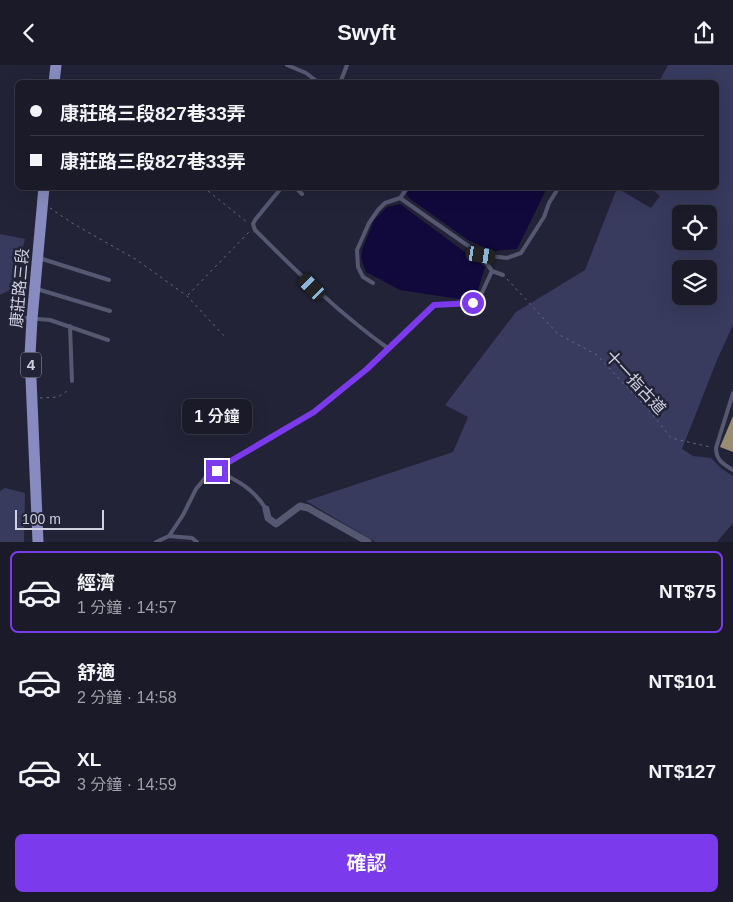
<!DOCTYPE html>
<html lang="zh-TW">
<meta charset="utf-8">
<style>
:root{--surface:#1a1a29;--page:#272735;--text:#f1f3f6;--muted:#9fa1a8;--line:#383846;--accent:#7c3aed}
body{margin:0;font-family:Helvetica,"Noto Sans TC",sans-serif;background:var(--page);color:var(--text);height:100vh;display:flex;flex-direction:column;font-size:19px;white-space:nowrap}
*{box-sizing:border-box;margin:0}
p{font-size:16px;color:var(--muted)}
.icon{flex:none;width:28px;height:28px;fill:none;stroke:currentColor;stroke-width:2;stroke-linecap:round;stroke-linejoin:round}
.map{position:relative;height:477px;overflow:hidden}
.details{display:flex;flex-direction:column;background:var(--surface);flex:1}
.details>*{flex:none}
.banner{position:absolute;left:15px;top:15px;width:704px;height:110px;border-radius:8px;box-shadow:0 5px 20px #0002,0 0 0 1px var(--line);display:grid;align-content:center;height:110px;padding:0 15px;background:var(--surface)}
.tools{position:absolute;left:672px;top:140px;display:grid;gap:10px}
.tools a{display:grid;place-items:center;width:45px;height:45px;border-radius:8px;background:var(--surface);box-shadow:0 5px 20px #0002,0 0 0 1px var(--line);font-size:25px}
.scale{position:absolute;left:15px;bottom:12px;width:89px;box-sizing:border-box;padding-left:5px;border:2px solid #cfd1de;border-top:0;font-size:14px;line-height:18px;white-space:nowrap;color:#cfd1de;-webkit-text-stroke:4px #222337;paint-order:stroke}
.end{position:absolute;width:22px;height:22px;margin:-11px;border:6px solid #7c3aed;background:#fff;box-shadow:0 0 0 2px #fff}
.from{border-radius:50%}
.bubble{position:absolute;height:35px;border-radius:8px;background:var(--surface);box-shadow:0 5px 20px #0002,0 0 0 1px var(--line);font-size:16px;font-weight:600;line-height:35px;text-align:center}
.car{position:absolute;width:15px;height:30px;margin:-15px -8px;border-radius:6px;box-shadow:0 0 4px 1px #0007;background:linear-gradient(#222 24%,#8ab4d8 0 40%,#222 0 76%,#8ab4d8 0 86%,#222 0)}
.banner b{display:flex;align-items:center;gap:18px;height:48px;font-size:19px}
.banner b+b{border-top:1px solid var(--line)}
.banner i{width:12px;height:12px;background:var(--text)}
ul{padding:9px 0 0;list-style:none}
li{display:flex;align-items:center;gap:15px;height:82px;margin:0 10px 8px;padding:0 5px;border:2px solid transparent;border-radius:8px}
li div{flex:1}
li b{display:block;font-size:19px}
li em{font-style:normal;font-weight:600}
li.current{border-color:var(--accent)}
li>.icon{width:45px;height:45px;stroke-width:1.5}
.cta{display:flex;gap:10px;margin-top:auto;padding:10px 15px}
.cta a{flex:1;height:58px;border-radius:8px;background:var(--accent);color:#fff;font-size:20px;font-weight:600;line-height:58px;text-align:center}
header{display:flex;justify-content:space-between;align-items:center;height:65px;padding:0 15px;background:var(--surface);font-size:22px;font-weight:600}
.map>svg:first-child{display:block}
.green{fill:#383a5e;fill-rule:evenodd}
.water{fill:#11083c}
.building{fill:#988c73}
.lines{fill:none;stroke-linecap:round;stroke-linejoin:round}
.path{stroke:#696a7b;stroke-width:1;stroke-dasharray:2.5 4;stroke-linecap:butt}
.lane{stroke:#565872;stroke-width:4}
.street{stroke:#565872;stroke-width:7}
.primary{stroke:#878bc0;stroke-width:11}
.route{stroke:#7c3aed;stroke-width:6}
.labels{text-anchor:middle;stroke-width:5;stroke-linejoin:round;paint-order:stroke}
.shield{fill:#222337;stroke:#9b9dac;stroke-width:1}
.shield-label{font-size:15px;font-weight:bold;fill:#cfd1de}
.street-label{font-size:16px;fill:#cfd1de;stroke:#222337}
</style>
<header><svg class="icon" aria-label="back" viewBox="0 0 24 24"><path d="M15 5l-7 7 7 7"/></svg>Swyft<svg class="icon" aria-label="share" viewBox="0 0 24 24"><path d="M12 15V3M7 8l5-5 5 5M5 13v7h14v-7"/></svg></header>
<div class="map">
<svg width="733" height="477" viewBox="0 0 733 477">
<rect width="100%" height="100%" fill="#222337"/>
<path class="green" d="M668,0H733V260L717,295L682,384L693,391L711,393L722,404L733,411V458L717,477H375L306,436L453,387L468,352L445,340L516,247L585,205L617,123L651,143L660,131L650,123L716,122V18L659,17ZM681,149H709V176H681ZM681,204H709V231H681Z
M0,169L25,174L12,224L0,230Z
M5,423L25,428L24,477H0V426Z"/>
<path class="water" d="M411,122L547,123L517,184L493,186L468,175L409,133L406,128Z
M400,139L485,202L479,222L473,236L400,225L366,207L361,193L362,185L374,155L387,142Z"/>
<path class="building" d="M733,351V387L720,382Z"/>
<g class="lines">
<path class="path" d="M203,122L248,158
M50,143L72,158L137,195L187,231L225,272
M507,214L558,269L597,290L653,350L671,373L710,382
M188,230L249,167
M40,333L58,332L67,326"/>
<path class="lane" d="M287,0L306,8L319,18
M340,18L347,0
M282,122L255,155L253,159L255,165C297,207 340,249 389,284
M295,122L302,129
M400,133L481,190L507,193L521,188L544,152L549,138L559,122
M400,133L408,122
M481,190L492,206L503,210
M39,193L109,215
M373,218L363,212L358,202L357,185L369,158L378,145L385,138L400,133
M37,224L110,246
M26,253L50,255L108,275
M70,261L72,316
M733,328L716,383C716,395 723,399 733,405
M217,406C237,415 254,424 266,444
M169,471L192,473L197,477
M156,477L169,471L183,450L196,424L210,407L217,406L229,397L314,347L367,304L434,240L473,238L479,234L492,206"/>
<path class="street" d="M266,444L268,453L276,459L300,441L308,443L368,477"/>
<path class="primary" d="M54,18L56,0
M38,477L30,290L32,254L44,122"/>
</g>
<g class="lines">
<path class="route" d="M217,406L229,397L314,347L367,304L434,240L473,238"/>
</g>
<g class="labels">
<rect class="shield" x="21" y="287.5" width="20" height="25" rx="4"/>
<g class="shield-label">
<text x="31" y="305">4</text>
</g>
<g class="street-label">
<text transform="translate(19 223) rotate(-85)" y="6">康莊路三段</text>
<text transform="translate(636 317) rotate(47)" y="6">十一指古道</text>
</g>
</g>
</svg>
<div class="tools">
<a><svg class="icon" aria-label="locate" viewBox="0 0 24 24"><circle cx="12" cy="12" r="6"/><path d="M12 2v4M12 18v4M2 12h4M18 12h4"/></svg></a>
<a><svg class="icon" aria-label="layers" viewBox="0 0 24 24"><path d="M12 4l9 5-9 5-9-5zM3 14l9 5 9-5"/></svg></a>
</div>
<div class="scale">100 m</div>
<i class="end from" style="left:473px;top:238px"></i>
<i class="end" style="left:217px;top:406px"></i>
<div class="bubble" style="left:182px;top:334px;width:70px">1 分鐘</div>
<i class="car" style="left:481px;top:190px;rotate:99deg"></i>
<i class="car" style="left:312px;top:222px;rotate:315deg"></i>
<div class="banner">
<b><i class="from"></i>康莊路三段827巷33弄</b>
<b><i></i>康莊路三段827巷33弄</b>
</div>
</div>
<section class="details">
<ul>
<li class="current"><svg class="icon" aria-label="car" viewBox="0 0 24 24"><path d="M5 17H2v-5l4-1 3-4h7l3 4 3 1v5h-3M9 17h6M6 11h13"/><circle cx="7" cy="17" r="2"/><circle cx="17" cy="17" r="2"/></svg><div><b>經濟</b><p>1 分鐘 · 14:57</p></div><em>NT$75</em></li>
<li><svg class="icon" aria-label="car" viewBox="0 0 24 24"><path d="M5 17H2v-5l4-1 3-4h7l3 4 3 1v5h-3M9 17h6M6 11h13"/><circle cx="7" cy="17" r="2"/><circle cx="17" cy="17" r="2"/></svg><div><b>舒適</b><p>2 分鐘 · 14:58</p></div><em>NT$101</em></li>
<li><svg class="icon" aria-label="car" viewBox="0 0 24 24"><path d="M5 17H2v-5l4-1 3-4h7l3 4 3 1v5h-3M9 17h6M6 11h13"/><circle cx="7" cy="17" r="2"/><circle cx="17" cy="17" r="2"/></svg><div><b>XL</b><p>3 分鐘 · 14:59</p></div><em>NT$127</em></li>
</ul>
<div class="cta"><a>確認</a></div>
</section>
